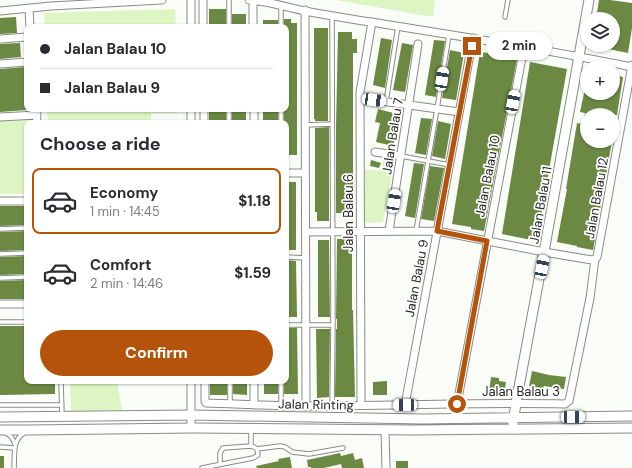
<!DOCTYPE html>
<meta charset="utf-8">
<style>
:root{--surface:#fff;--page:#f7f7f7;--text:#2b2b33;--muted:#7c7c81;--line:#e1e1e2;--accent:#b45309}
body{margin:0;font-family:"DM Sans",sans-serif;background:var(--page);color:var(--text);height:100vh;display:flex;flex-direction:column;font-size:15px;white-space:nowrap}
*{box-sizing:border-box;margin:0}
p{font-size:13px;color:var(--muted)}
.icon{flex:none;width:22px;height:22px;fill:none;stroke:currentColor;stroke-width:2;stroke-linecap:round;stroke-linejoin:round}
.map{position:relative;flex:1;overflow:hidden}
.drawer{position:absolute;left:24px;top:120px;width:265px;height:264px;display:flex;flex-direction:column;background:var(--surface);border-radius:8px;box-shadow:0 1px 3px #0004}
.drawer>*{flex:none}
.guide{position:absolute;left:24px;top:24px;width:265px;height:88px;border-radius:8px;box-shadow:0 1px 3px #0004;display:grid;align-content:center;height:88px;padding:0 16px;background:var(--surface)}
.controls{position:absolute;left:580px;top:12px;display:grid;gap:8px}
.controls a{display:grid;place-items:center;width:40px;height:40px;border-radius:50%;background:var(--surface);box-shadow:0 1px 3px #0004;font-size:20px}
.end{position:absolute;width:18px;height:18px;margin:-9px;border:5px solid #b45309;background:#fff;box-shadow:0 0 0 2px #fff}
.from{border-radius:50%}
.bubble{position:absolute;height:28px;border-radius:14px;background:var(--surface);box-shadow:0 1px 3px #0004;font-size:13px;font-weight:700;line-height:28px;text-align:center}
.car{position:absolute;width:12px;height:24px;margin:-12px -6px;border-radius:5px;box-shadow:0 0 3px 1px #0007;background:linear-gradient(#fff 24%,#345 0 40%,#fff 0 76%,#345 0 86%,#fff 0)}
.guide b{display:flex;align-items:center;gap:14px;height:38px;font-size:15px}
.guide b+b{border-top:1px solid var(--line)}
.guide i{width:10px;height:10px;background:var(--text)}
ul{padding:0;list-style:none}
li{display:flex;align-items:center;gap:12px;height:66px;margin:0 8px 6px;padding:0 8px;border:2px solid transparent;border-radius:8px}
li div{flex:1}
li b{display:block;font-size:15px}
li em{font-style:normal;font-weight:700}
li.on{border-color:var(--accent)}
li>.icon{width:36px;height:36px;stroke-width:1.5}
h2{padding:0 16px;font-size:18px;line-height:48px}
.cta{display:flex;gap:8px;margin-top:auto;padding:8px 16px}
.cta a{flex:1;height:46px;border-radius:24px;background:var(--accent);color:#fff;font-size:16px;font-weight:700;line-height:46px;text-align:center}
.map>svg:first-child{display:block}
.green{fill:#dcf5c2}
.building{fill:#6b8943}
.lines{fill:none;stroke-linecap:round;stroke-linejoin:round}
.lane-casing{stroke:#898b87;stroke-width:5.5}
.street-casing{stroke:#898b87;stroke-width:9}
.secondary-casing{stroke:#898b87;stroke-width:11}
.lane{stroke:#fff;stroke-width:3.5}
.street{stroke:#fff;stroke-width:7}
.secondary{stroke:#fff;stroke-width:9}
.route{stroke:#b45309;stroke-width:5}
.labels{text-anchor:middle;stroke-width:3.5;stroke-linejoin:round;paint-order:stroke}
.street-label{font-size:13px;fill:#262625;stroke:#fff}
</style>
<div class="map">
<svg width="632" height="468" viewBox="0 0 632 468">
<rect width="100%" height="100%" fill="#fafcf8"/>
<path class="green" d="M336,0H435L433,17Z
M175,9L176,27H45L44,13Z
M47,109H178V113H151V122H140V123H48Z
M34,120V123H27V194H0V121Z
M384,159L394,162L383,222L364,223L365,169L380,171Z
M70,381H117L122,410L71,411Z"/>
<path class="building" d="M599,0H610L632,3V28L628,53L598,47V45H613L616,19H596Z
M209,9H226V27H209Z
M232,14H246V27H232Z
M16,17L17,33L0,34V18Z
M284,19H291V23H297V155H286V123H284V109H286V27H284Z
M263,20H278V27H263Z
M314,28H328V121H315V119H314Z
M338,32H352V39H357V53H353V195H352V213H336V127Z
M381,38L392,40L385,88L373,85Z
M434,40L445,41L436,97L425,95Z
M20,43L21,57L0,59V44Z
M402,43L413,45L405,92L393,90Z
M450,50L464,53L456,100L442,98Z
M480,52L495,54V56L517,59L484,231L471,229V227L452,224Z
M530,62L567,69L552,153L540,223H539L536,241L502,234Z
M25,67L27,110L0,112V69Z
M613,75L623,77L617,115H587V141H612L593,250L577,247V246L557,242L567,189H566L577,123L583,124L585,113L580,112L584,93H613Z
M209,109H226V123H209Z
M232,109H246V123H232Z
M263,109H278V123H263Z
M378,109L401,115L393,146L376,142L380,123L375,122Z
M421,118L432,119L426,155L415,153Z
M438,121L451,124L445,159L432,156Z
M329,127V221H317V212H315V128Z
M371,160L381,163L379,168L370,166Z
M414,163L424,164L415,218L405,216Z
M430,166L444,168L434,221L421,219Z
M286,182H296V250H286Z
M0,206H27V225L0,226Z
M27,231V250L0,251V232Z
M337,239H352V310H353L355,397H335L336,329H337V319H336Z
M318,240H329L330,317H318Z
M27,256V274L0,275V257Z
M286,260L296,261L297,317H286Z
M27,280V299H0V281Z
M0,326H27V381H55V394L0,395Z
M286,328H297L298,394H284V381H286Z
M316,329H330L329,397L317,398Z
M532,371L549,375L566,377L564,389L544,386L543,389L529,386Z
M491,377L499,378V381L506,382L505,389H502V394L489,392Z
M210,381H227V395H210Z
M233,381H247V395L233,394Z
M264,381H278V394H264Z
M387,381V395H373V382Z
M340,453L341,456L353,453L355,460L362,458L364,468H342L341,464L324,468H311V467H308L307,460Z
M0,456H4V468H0Z
M290,457L292,468H257L256,466L279,461L278,459Z
M396,461H408V468H396Z"/>
<g class="lines">
<g class="lane-casing">
<path id="lane" d="M229,0V27
M281,4V27
M332,15L333,325L332,405
M505,17L508,0
M386,102L398,26
M229,109V123
M281,109V123
M305,125L332,124
M401,156L450,165
M0,229L27,228
M416,231L437,109L449,35
M0,254L27,253
M286,257L306,258
M0,278L27,277
M0,322H27
M286,325H333
M61,381L62,416
M230,381V404
M281,381V405
M0,405H62
M6,433C11,435 13,439 15,444
M0,447L15,448
M257,449L280,446L285,447L292,452L309,454L343,448
M220,464V453L223,448L251,446
M14,468C15,455 12,440 24,433
M202,468L253,458L258,455L257,449L254,447L251,446V428"/>
</g>
<g class="street-casing">
<path id="street" d="M203,0V27
M249,0C268,1 286,7 305,11C327,15 349,19 371,22C458,36 545,49 632,67
M253,0V27
M29,8L30,27
M305,10L306,406
M0,11L51,6L162,0
M191,27V0
M0,39L27,37
M0,64L27,62
M374,100L459,112
M36,109L37,123
M204,109V123
M254,109V123
M0,117L37,115
M191,123V109
M375,152L401,156
M286,173H305
M0,201H27
M389,231L418,44
M306,232L437,231L544,252L592,260L595,259
M0,304H27
M205,381V401L206,403C240,404 273,406 307,406C393,406 479,402 565,404L569,401L590,298L595,259L597,257L632,65
M254,381V405
M457,404L524,47
M361,405L360,92L372,22
M405,405L473,38
M191,428V381
M385,429L386,468"/>
</g>
<g class="secondary-casing">
<path id="secondary" d="M0,417L191,415L422,419L632,416
M513,424L516,403L544,252L589,0
M0,430H28L191,428L414,430L632,428"/>
</g>
<use href="#lane" class="lane"/>
<use href="#street" class="street"/>
<use href="#secondary" class="secondary"/>
</g>
<g class="lines">
<path class="route" d="M457,404L487,241L437,231L472,46"/>
</g>
<g class="labels">
<g class="street-label">
<text transform="translate(392 136) rotate(-81)" y="5">Jalan Balau 7</text>
<text transform="translate(487 176) rotate(-79)" y="5">Jalan Balau 10</text>
<text transform="translate(596 198) rotate(-80)" y="5">Jalan Balau 12</text>
<text transform="translate(540 205) rotate(-80)" y="5">Jalan Balau 11</text>
<text transform="translate(348 213) rotate(-90)" y="5">Jalan Balau 6</text>
<text transform="translate(416 278) rotate(-79)" y="5">Jalan Balau 9</text>
<text x="521" y="396">Jalan Balau 3</text>
<text transform="translate(316 404) rotate(1)" y="5">Jalan Rinting</text>
</g>
</g>
</svg>
<div class="controls">
<a><svg class="icon" aria-label="layers" viewBox="0 0 24 24"><path d="M12 4l9 5-9 5-9-5zM3 14l9 5 9-5"/></svg></a>
<a>+</a>
<a>−</a>
</div>
<i class="end from" style="left:457px;top:404px"></i>
<i class="end" style="left:472px;top:46px"></i>
<div class="bubble" style="left:486px;top:32px;width:66px">2 min</div>
<i class="car" style="left:442px;top:79px;rotate:9deg"></i>
<i class="car" style="left:374px;top:100px;rotate:98deg"></i>
<i class="car" style="left:513px;top:102px;rotate:11deg"></i>
<i class="car" style="left:394px;top:201px;rotate:9deg"></i>
<i class="car" style="left:542px;top:267px;rotate:11deg"></i>
<i class="car" style="left:405px;top:405px;rotate:270deg"></i>
<i class="car" style="left:573px;top:417px;rotate:89deg"></i>
<div class="guide">
<b><i class="from"></i>Jalan Balau 10</b>
<b><i></i>Jalan Balau 9</b>
</div>
<section class="drawer">
<h2>Choose a ride</h2>
<ul>
<li class="on"><svg class="icon" aria-label="car" viewBox="0 0 24 24"><path d="M5 17H2v-5l4-1 3-4h7l3 4 3 1v5h-3M9 17h6M6 11h13"/><circle cx="7" cy="17" r="2"/><circle cx="17" cy="17" r="2"/></svg><div><b>Economy</b><p>1 min · 14:45</p></div><em>$1.18</em></li>
<li><svg class="icon" aria-label="car" viewBox="0 0 24 24"><path d="M5 17H2v-5l4-1 3-4h7l3 4 3 1v5h-3M9 17h6M6 11h13"/><circle cx="7" cy="17" r="2"/><circle cx="17" cy="17" r="2"/></svg><div><b>Comfort</b><p>2 min · 14:46</p></div><em>$1.59</em></li>
</ul>
<div class="cta"><a>Confirm</a></div>
</section>
</div>
